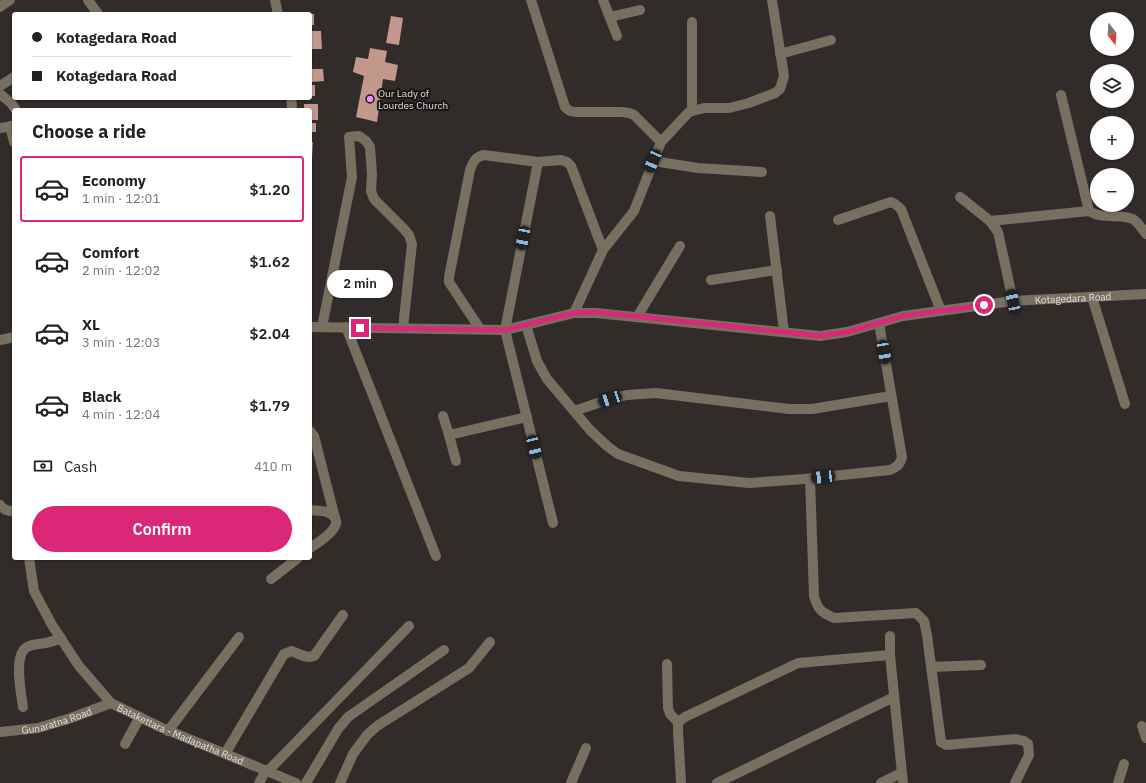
<!DOCTYPE html>
<meta charset="utf-8">
<style>
:root{--surface:#fff;--page:#f2f2f2;--text:#222;--muted:#767676;--line:#e0e0e0;--accent:#db2777}
body{margin:0;font-family:"IBM Plex Sans",sans-serif;background:var(--page);color:var(--text);height:100vh;display:flex;flex-direction:column;font-size:15px;white-space:nowrap}
*{box-sizing:border-box;margin:0}
p{font-size:13px;color:var(--muted)}
.icon{flex:none;width:22px;height:22px;fill:none;stroke:currentColor;stroke-width:2;stroke-linecap:round;stroke-linejoin:round}
.map{position:relative;flex:1;overflow:hidden}
.sheet{position:absolute;left:12px;top:108px;width:300px;height:452px;display:flex;flex-direction:column;background:var(--surface);border-radius:4px;box-shadow:0 1px 3px #0004}
.sheet>*{flex:none}
.guide{position:absolute;left:12px;top:12px;width:300px;height:88px;border-radius:4px;box-shadow:0 1px 3px #0004;display:grid;align-content:center;height:88px;padding:0 20px;background:var(--surface)}
.needle{width:26px;rotate:163deg}
.controls{position:absolute;left:1090px;top:12px;display:grid;gap:8px}
.controls a{display:grid;place-items:center;width:44px;height:44px;border-radius:50%;background:var(--surface);box-shadow:0 1px 3px #0004;font-size:20px}
.end{position:absolute;width:18px;height:18px;margin:-9px;border:5px solid #db2777;background:#fff;box-shadow:0 0 0 2px #fff}
.from{border-radius:50%}
.bubble{position:absolute;height:28px;border-radius:14px;background:var(--surface);box-shadow:0 1px 3px #0004;font-size:13px;font-weight:600;line-height:28px;text-align:center}
.car{position:absolute;width:12px;height:24px;margin:-12px -6px;border-radius:5px;box-shadow:0 0 3px 1px #0007;background:linear-gradient(#222 24%,#8ab4d8 0 40%,#222 0 76%,#8ab4d8 0 86%,#222 0)}
.guide b{display:flex;align-items:center;gap:14px;height:38px;font-size:15px}
.guide b+b{border-top:1px solid var(--line)}
.guide i{width:10px;height:10px;background:var(--text)}
ul{padding:0;list-style:none}
li{display:flex;align-items:center;gap:12px;height:66px;margin:0 8px 6px;padding:0 12px;border:2px solid transparent;border-radius:4px}
li div{flex:1}
li b{display:block;font-size:15px}
li em{font-style:normal;font-weight:600}
li.active{border-color:var(--accent)}
li>.icon{width:36px;height:36px;stroke-width:1.5}
h2{padding:0 20px;font-size:18px;line-height:48px}
.pay{display:flex;align-items:center;gap:10px;height:44px;padding:0 20px;font-size:15px}
.pay p{margin-inline-start:auto}
.action{display:flex;gap:8px;margin-top:auto;padding:8px 20px}
.action a{flex:1;height:46px;border-radius:24px;background:var(--accent);color:#fff;font-size:16px;font-weight:600;line-height:46px;text-align:center}
.map>svg:first-child{display:block}
.building{fill:#c1988b}
.lines{fill:none;stroke-linecap:round;stroke-linejoin:round}
.minor{stroke:#786f61;stroke-width:10}
.route{stroke:#db2777;stroke-width:5}
.poi-dot{fill:#eb8dfc;stroke:#171514;stroke-width:1.5}
.labels{text-anchor:middle;stroke-width:4;stroke-linejoin:round;paint-order:stroke}
.poi-label{font-size:10px;fill:#e2dfdd;stroke:#171514;text-anchor:start}
.street-label{font-size:10px;fill:#e2dfdd;stroke:#171514}
</style>
<div class="map">
<svg width="1146" height="783" viewBox="0 0 1146 783">
<rect width="100%" height="100%" fill="#312c29"/>
<path class="building" d="M310,14H314V25H310Z
M391,16L403,18L399,45L386,43Z
M310,31H321L322,49H310Z
M370,48L387,51L385,62L398,65L395,81L383,79L377,122L356,117L364,76L353,72L356,57L368,59Z
M311,69H323L324,81L311,82Z
M310,85H315V96H310Z
M304,104H318V120H310V110H304Z
M310,123H316V132H310Z
M310,142H313L312,158H310Z"/>
<g class="lines">
<g class="minor">
<path d="M88,0L98,14"/>
<path d="M275,0L278,14"/>
<path d="M531,0L565,107C569,111 571,112 577,112H622L629,113L634,115L661,142"/>
<path d="M603,0L617,36"/>
<path d="M0,7L10,0"/>
<path d="M610,17L640,10"/>
<path d="M692,22V111"/>
<path d="M780,54L831,40"/>
<path d="M0,86L14,77"/>
<path d="M0,94L11,103L16,110"/>
<path d="M1061,95L1089,211C1102,220 1119,213 1133,219C1138,222 1142,229 1146,234"/>
<path d="M291,110L292,106L291,98"/>
<path d="M10,126L14,142"/>
<path d="M0,128L14,126"/>
<path d="M653,161L698,168L762,172"/>
<path d="M538,162L505,330L553,523"/>
<path d="M960,197L990,221L998,232L1013,301"/>
<path d="M770,216L784,332"/>
<path d="M838,220L891,202L895,204L901,209L941,311"/>
<path d="M990,221L1089,211"/>
<path d="M711,280L777,270"/>
<path d="M1092,297L1125,404"/>
<path d="M574,313L603,250L634,211L661,142L689,112L704,108H729L749,103L775,93L780,89L784,76L772,0"/>
<path d="M637,317L680,246"/>
<path d="M526,325L537,361L547,379L590,430L607,446L618,454L679,476L749,483L804,479L890,470C897,467 900,465 902,457L879,323"/>
<path id="s1" d="M310,327L505,330L574,313H596L820,336L847,332L903,316L1013,301L1146,294"/>
<path d="M322,327L352,177L349,137L359,136L366,141L370,147L372,174L371,191L374,199L404,229L409,235L412,244L403,328"/>
<path d="M346,327L436,556"/>
<path d="M480,329L449,282V277L470,170C473,162 475,157 484,155L538,162L561,160L567,162L571,166L603,250"/>
<path d="M0,340L14,337"/>
<path d="M574,411L610,399L627,395L656,393L789,409H812L891,396"/>
<path d="M443,416L449,435"/>
<path d="M310,431L314,436L335,518"/>
<path d="M456,461L449,435L527,417"/>
<path d="M810,479L814,596C818,610 821,612 834,618L916,613L924,621L927,635L941,742L946,745L1016,739L1024,741L1028,744L1029,755L1015,783"/>
<path d="M0,505C4,510 7,511 14,511"/>
<path d="M310,510C315,511 324,510 329,513C350,523 319,542 310,548"/>
<path id="s2" d="M29,558L34,591L52,625L79,666L111,703L160,727L296,783"/>
<path d="M271,579L298,558"/>
<path d="M890,636V655L903,783"/>
<path d="M667,664L668,708L670,714L678,722"/>
<path d="M931,667L981,665"/>
<path d="M23,707C21,693 13,655 27,647C32,644 40,644 46,643C51,642 56,640 61,638"/>
<path d="M1142,726L1146,738"/>
<path d="M168,731L239,637"/>
<path id="s3" d="M0,732L38,728L71,718L111,703"/>
<path d="M125,744L140,717"/>
<path d="M225,754L284,654L292,651C299,654 307,659 314,656L343,615"/>
<path d="M268,771L409,626"/>
<path d="M259,783L266,770"/>
<path d="M306,783L338,729L348,717L444,650"/>
<path d="M340,783L353,754L367,735L377,726L469,668L490,642"/>
<path d="M571,783L586,748"/>
<path d="M681,783L678,731V722L685,717L798,663L890,655"/>
<path d="M717,783L894,697"/>
<path d="M881,783L901,773"/>
<path d="M1118,783L1124,764"/>
</g>
</g>
<g class="lines">
<path class="route" d="M360,328L505,330L574,313L596,312L820,336L847,332L903,316L984,305"/>
</g>
<circle class="poi-dot" cx="370" cy="99" r="4"/>
<g class="labels">
<g class="poi-label">
<text x="378" y="97">Our Lady of<tspan x="378" dy="12">Lourdes Church</tspan></text>
</g>
<g class="street-label">
<text dy="4" stroke="none"><textPath href="#s1" startOffset="770">Kotagedara Road</textPath></text>
<text dy="4" stroke="none"><textPath href="#s3" startOffset="58">Gunaratna Road</textPath></text>
<text dy="4" stroke="none"><textPath href="#s2" startOffset="246">Batakettara - Madapatha Road</textPath></text>
</g>
</g>
</svg>
<div class="controls">
<a><svg class="needle" viewBox="-14 -14 28 28"><path d="M0-13l5 13h-10z" fill="#e53935"/><path d="M0 13l5-13h-10z" fill="#767676"/></svg></a>
<a><svg class="icon" aria-label="layers" viewBox="0 0 24 24"><path d="M12 4l9 5-9 5-9-5zM3 14l9 5 9-5"/></svg></a>
<a>+</a>
<a>−</a>
</div>
<i class="end from" style="left:984px;top:305px"></i>
<i class="end" style="left:360px;top:328px"></i>
<div class="bubble" style="left:327px;top:270px;width:66px">2 min</div>
<i class="car" style="left:653px;top:161px;rotate:203deg"></i>
<i class="car" style="left:523px;top:238px;rotate:191deg"></i>
<i class="car" style="left:1013px;top:301px;rotate:348deg"></i>
<i class="car" style="left:884px;top:352px;rotate:170deg"></i>
<i class="car" style="left:610px;top:399px;rotate:252deg"></i>
<i class="car" style="left:534px;top:447px;rotate:166deg"></i>
<i class="car" style="left:823px;top:477px;rotate:264deg"></i>
<div class="guide">
<b><i class="from"></i>Kotagedara Road</b>
<b><i></i>Kotagedara Road</b>
</div>
<section class="sheet">
<h2>Choose a ride</h2>
<ul>
<li class="active"><svg class="icon" aria-label="car" viewBox="0 0 24 24"><path d="M5 17H2v-5l4-1 3-4h7l3 4 3 1v5h-3M9 17h6M6 11h13"/><circle cx="7" cy="17" r="2"/><circle cx="17" cy="17" r="2"/></svg><div><b>Economy</b><p>1 min · 12:01</p></div><em>$1.20</em></li>
<li><svg class="icon" aria-label="car" viewBox="0 0 24 24"><path d="M5 17H2v-5l4-1 3-4h7l3 4 3 1v5h-3M9 17h6M6 11h13"/><circle cx="7" cy="17" r="2"/><circle cx="17" cy="17" r="2"/></svg><div><b>Comfort</b><p>2 min · 12:02</p></div><em>$1.62</em></li>
<li><svg class="icon" aria-label="car" viewBox="0 0 24 24"><path d="M5 17H2v-5l4-1 3-4h7l3 4 3 1v5h-3M9 17h6M6 11h13"/><circle cx="7" cy="17" r="2"/><circle cx="17" cy="17" r="2"/></svg><div><b>XL</b><p>3 min · 12:03</p></div><em>$2.04</em></li>
<li><svg class="icon" aria-label="car" viewBox="0 0 24 24"><path d="M5 17H2v-5l4-1 3-4h7l3 4 3 1v5h-3M9 17h6M6 11h13"/><circle cx="7" cy="17" r="2"/><circle cx="17" cy="17" r="2"/></svg><div><b>Black</b><p>4 min · 12:04</p></div><em>$1.79</em></li>
</ul>
<div class="pay"><svg class="icon" aria-label="cash" viewBox="0 0 24 24"><path d="M3 7h18v10H3z"/><circle cx="12" cy="12" r="2"/></svg>Cash<p>410 m</p></div>
<div class="action"><a>Confirm</a></div>
</section>
</div>
